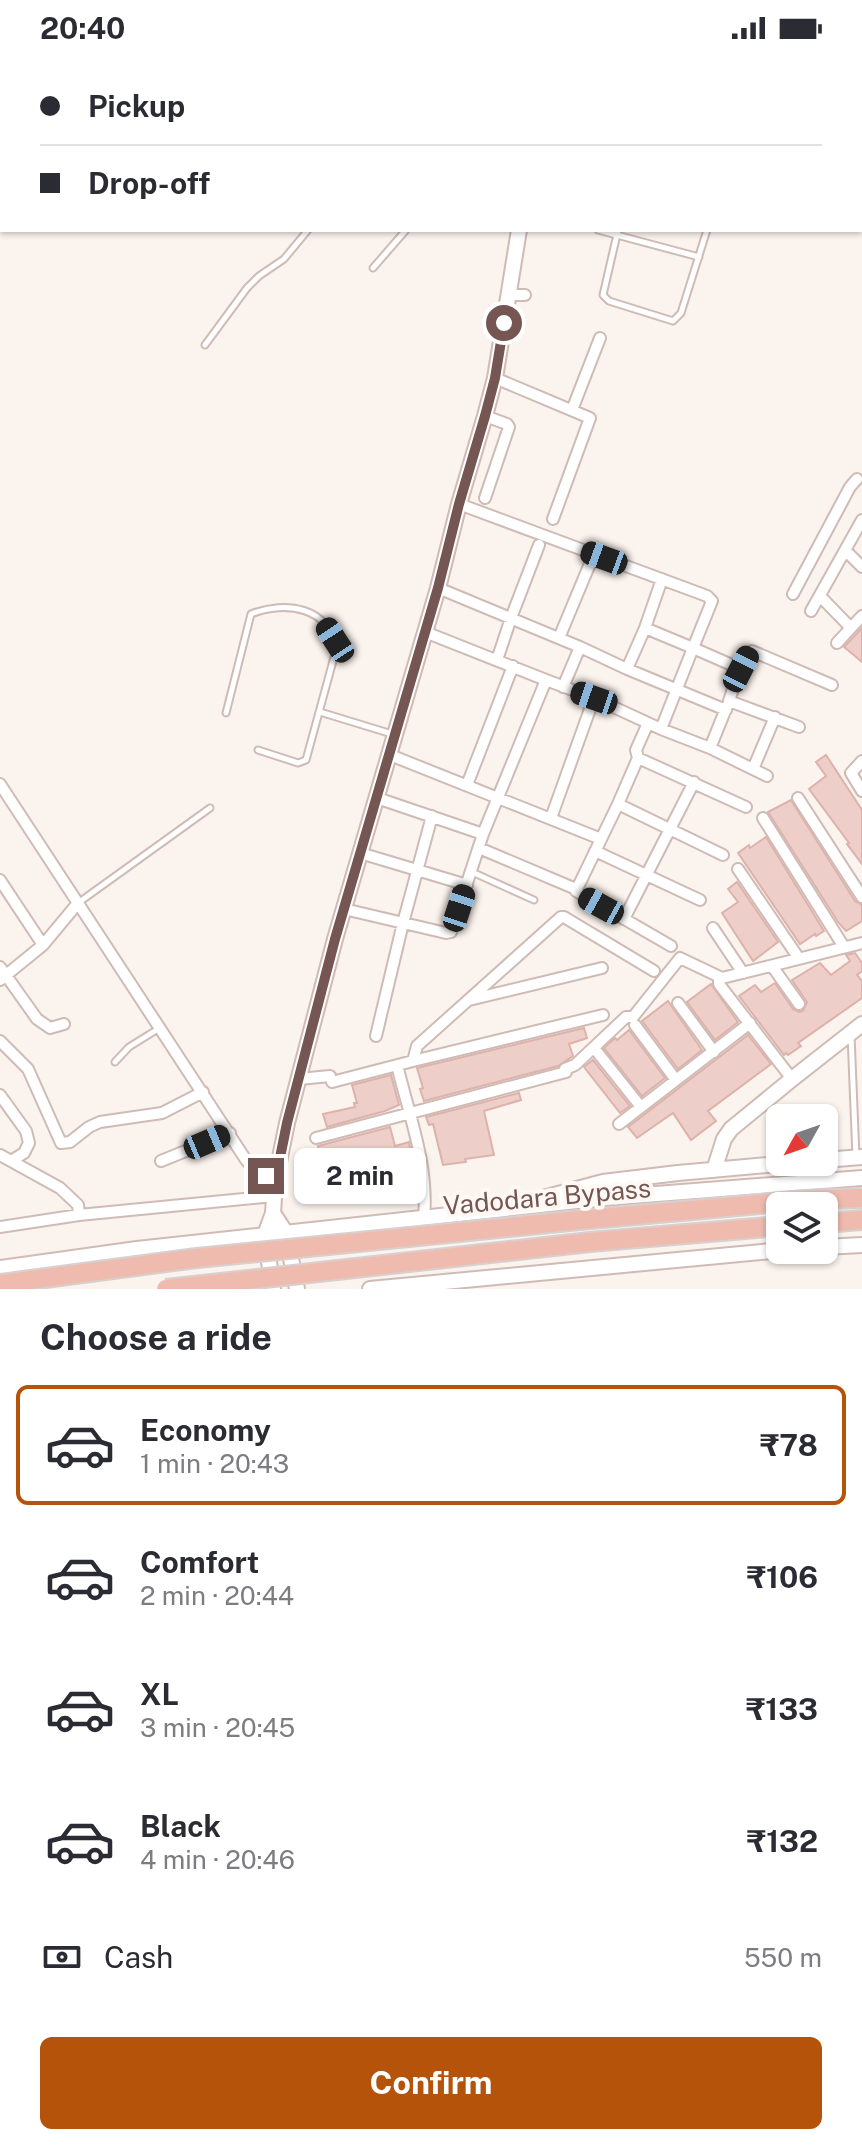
<!DOCTYPE html>
<meta charset="utf-8">
<style>
:root{--surface:#fff;--page:#f2f2f3;--text:#2b2b33;--muted:#7c7c81;--line:#e1e1e2;--accent:#b45309}
body{margin:0;font-family:"Public Sans",sans-serif;background:var(--page);color:var(--text);height:100vh;display:flex;flex-direction:column;font-size:30px;white-space:nowrap}
*{box-sizing:border-box;margin:0}
p{font-size:26px;color:var(--muted)}
.icon{flex:none;width:44px;height:44px;fill:none;stroke:currentColor;stroke-width:2;stroke-linecap:round;stroke-linejoin:round}
.map{position:relative;height:1233px;overflow:hidden}
.side{display:flex;flex-direction:column;background:var(--surface);flex:1}
.side>*{flex:none}
.top-card{position:absolute;left:0px;top:0px;width:862px;height:176px;box-shadow:0 2px 6px #0004;display:grid;align-content:center;height:176px;padding:0 40px;background:var(--surface)}
.needle{width:52px;rotate:230deg}
.controls{position:absolute;left:766px;top:1048px;display:grid;gap:16px}
.controls a{display:grid;place-items:center;width:72px;height:72px;border-radius:12px;background:var(--surface);box-shadow:0 2px 6px #0004;font-size:40px}
.end{position:absolute;width:36px;height:36px;margin:-18px;border:10px solid #755652;background:#fff;box-shadow:0 0 0 4px #fff}
.from{border-radius:50%}
.bubble{position:absolute;height:56px;border-radius:12px;background:var(--surface);box-shadow:0 2px 6px #0004;font-size:26px;font-weight:700;line-height:56px;text-align:center}
.car{position:absolute;width:24px;height:48px;margin:-24px -12px;border-radius:10px;box-shadow:0 0 6px 2px #0007;background:linear-gradient(#222 24%,#8ab4d8 0 40%,#222 0 76%,#8ab4d8 0 86%,#222 0)}
.top-card b{display:flex;align-items:center;gap:28px;height:76px;font-size:30px}
.top-card b+b{border-top:2px solid var(--line)}
.top-card i{width:20px;height:20px;background:var(--text)}
ul{padding:0;list-style:none}
li{display:flex;align-items:center;gap:24px;height:120px;margin:0 16px 12px;padding:0 24px;border:4px solid transparent;border-radius:12px}
li div{flex:1}
li b{display:block;font-size:30px}
li em{font-style:normal;font-weight:700}
li.active{border-color:var(--accent)}
li>.icon{width:72px;height:72px;stroke-width:1.5}
h2{padding:0 40px;font-size:36px;line-height:96px}
.pay{display:flex;align-items:center;gap:20px;height:88px;padding:0 40px;font-size:30px}
.pay p{margin-inline-start:auto}
.button{display:flex;gap:16px;margin-top:auto;padding:16px 40px}
.button a{flex:1;height:92px;border-radius:12px;background:var(--accent);color:#fff;font-size:32px;font-weight:700;line-height:92px;text-align:center}
.status{display:flex;justify-content:space-between;align-items:center;height:56px;padding:0 40px;background:var(--surface);direction:ltr}
.status svg{height:22px;fill:currentColor}
.map>svg:first-child{display:block}
.building{fill:#edcec8;stroke:#deb2aa;stroke-width:2}
.lines{fill:none;stroke-linecap:round;stroke-linejoin:round}
.service-casing{stroke:#cfbbb6;stroke-width:9}
.minor-casing{stroke:#cfbbb6;stroke-width:14}
.tertiary-casing{stroke:#cfbbb6;stroke-width:18}
.secondary-casing{stroke:#d2bab4;stroke-width:18}
.trunk-casing{stroke:#d8d0cf;stroke-width:22}
.service{stroke:#fff;stroke-width:5}
.minor{stroke:#fff;stroke-width:10}
.tertiary{stroke:#fff;stroke-width:14}
.secondary{stroke:#fff;stroke-width:14}
.trunk{stroke:#efbbae;stroke-width:18}
.trunk-bridge-casing{stroke:#d8d0cf;stroke-width:22;stroke-linecap:butt}
.trunk-bridge{stroke:#efbbae;stroke-width:18}
.route{stroke:#755652;stroke-width:10}
.labels{text-anchor:middle;stroke-width:8;stroke-linejoin:round;paint-order:stroke}
.street-label{font-size:26px;fill:#755652;stroke:#fef8f4}
</style>
<div class="status"><b>20:40</b><svg viewBox="0 0 49 12"><path d="M0 12V9h3v3zM5 12V6h3v6zM10 12V3h3v9zM15 12V0h3v12zM26 1h20v11H26zM47 4h2v5h-2z"/></svg></div>
<div class="map">
<svg width="862" height="1233" viewBox="0 0 862 1233">
<rect width="100%" height="100%" fill="#fbf3ee"/>
<path class="building" d="M862,572V606L844,591Z
M826,699L862,754V808L847,788L849,787L809,733L826,720L816,706Z
M791,744L855,845L862,849V865L846,875L838,866L768,756Z
M766,781L824,875L816,880L815,878L800,888L738,797L749,789L750,792Z
M737,826L778,886L753,905L722,857L738,846L728,833Z
M855,897L862,907V915L857,919L862,925V942L798,987L801,990L788,999L786,997L784,999L739,940L755,929L761,936L775,927L793,953L799,956L803,955L807,946L792,924L820,907L831,919L850,905L846,899Z
M711,928L738,966L715,984L687,946Z
M668,945L702,994L678,1013L642,965Z
M584,972L587,982L569,988L573,1000L558,1010L424,1045L420,1033L423,1032L417,1012Z
M629,974L665,1022L642,1040L604,992L615,982L617,984Z
M748,979L771,1008L708,1055L716,1065L691,1084L673,1057L637,1082L628,1071Z
M593,1004L630,1050L620,1057L584,1011Z
M391,1019L399,1049L385,1055L327,1071L323,1058L355,1051L354,1047H357L352,1029Z
M519,1037L521,1044L484,1055L494,1099L465,1103L466,1106L443,1109L433,1068L429,1069L426,1061Z
M390,1071L395,1090L409,1086L413,1109L398,1112L397,1109L342,1121L334,1093L320,1097L318,1090Z"/>
<g class="lines">
<g class="service-casing">
<path id="service" d="M250,0L253,2
M598,174L699,201
M618,174L603,239L609,245L673,265L681,257L707,174
M373,212L406,174
M205,289L247,232L259,220L284,203L308,174
M320,656L392,678
M226,657L251,558C285,544 331,551 336,594L306,704L298,707L258,694
M472,816L534,844
M78,847L210,752
M851,979L856,1101
M115,1006L129,991L158,973"/>
</g>
<g class="minor-casing">
<path id="minor" d="M323,0V2
M405,0L407,2
M383,2L384,0
M445,2L447,0
M508,239H525
M495,322L590,362L553,463
M572,354L600,282
M485,442L509,371L507,368L485,360
M459,448L707,540L712,545L693,592L645,572
M845,494L862,511
M438,532L580,591L563,631
M793,538L850,431L857,423
M820,540L851,572
M811,555L862,464
M559,582L589,510
M837,587L862,560
M580,591L627,613L645,572L662,523
M497,604L511,562L539,489
M627,613L726,654
M741,613L693,592L661,673L710,692L767,720
M546,624L594,642L551,762
M594,642L661,673
M799,671L729,645C735,628 740,607 752,595L832,629
M710,692L727,650
M390,699L601,783
M638,702L636,694L648,667
M862,705L851,717L862,735
M753,713L775,661
M0,728L246,1104L255,1113L275,1126
M467,729L513,610
M377,742L483,778
M798,742L862,841
M618,748L638,702L746,751
M763,762L844,891
M479,792L576,833
M595,795L700,844
M360,797L467,829
M738,813L798,901
M0,824L43,889
M344,853L446,877L451,876L483,778L546,624L425,576
M624,863L694,726
M713,872L743,917
M671,890L576,835L618,748L723,799
M772,910L799,948
M0,911L37,963L50,972L64,968
M0,924L43,889L78,847
M469,944L602,912
M678,947L714,996
M635,969L676,1024
M376,980L403,867L432,760
M0,985L28,1013L61,1087L70,1086L89,1071L100,1066L162,1057L203,1036
M598,997L641,1051
M413,1005L417,990L561,861H564L654,915
M397,1009C409,1059 429,1110 424,1162
M565,1013L575,1009L626,961H633L680,902L722,922
M299,1023L330,1020
M792,1023L719,928V925L722,922L862,887
M332,1026L413,1005L603,959
M0,1039L26,1075L29,1087L24,1097L11,1105
M619,1068L750,967
M316,1082L566,1016
M0,1099L60,1132L78,1149L79,1159
M161,1105L230,1077
M0,1171L79,1159L274,1140"/>
</g>
<g class="tertiary-casing">
<path id="tertiary" d="M824,1104L862,1101
M714,1114L724,1083L731,1073L792,1023L862,968
M543,1142L603,1126L678,1117L800,1106
M824,1191L862,1189
M0,1212L137,1193L605,1142L862,1122
M370,1233L782,1194"/>
</g>
<g class="secondary-casing">
<path id="secondary" d="M568,2V0
M273,1157L286,1177L297,1233
M273,1233L265,1179L273,1157L275,1126L287,1067L335,883L438,532L459,448L485,360L495,322L519,174"/>
</g>
<g class="trunk-casing">
<path id="trunk" d="M824,1167L862,1164"/>
</g>
<use href="#service" class="service"/>
<use href="#minor" class="minor"/>
<use href="#tertiary" class="tertiary"/>
<use href="#secondary" class="secondary"/>
<use href="#trunk" class="trunk"/>
<g class="trunk-bridge-casing">
<path id="trunk-bridge" d="M0,1228L197,1202L580,1164L805,1144L862,1142
M166,1233L590,1186L780,1170"/>
</g>
<use href="#trunk-bridge" class="trunk-bridge"/>
</g>
<g class="lines">
<path class="route" d="M266,1120L275,1126L287,1067L335,883L438,532L459,448L485,360L495,322L504,267"/>
</g>
<g class="labels">
<g class="street-label">
<text transform="translate(547 1141) rotate(-5)" y="9">Vadodara Bypass</text>
</g>
</g>
</svg>
<div class="controls">
<a><svg class="needle" viewBox="-14 -14 28 28"><path d="M0-13l5 13h-10z" fill="#e53935"/><path d="M0 13l5-13h-10z" fill="#7c7c81"/></svg></a>
<a><svg class="icon" aria-label="layers" viewBox="0 0 24 24"><path d="M12 4l9 5-9 5-9-5zM3 14l9 5 9-5"/></svg></a>
</div>
<i class="end from" style="left:504px;top:267px"></i>
<i class="end" style="left:266px;top:1120px"></i>
<div class="bubble" style="left:294px;top:1092px;width:132px">2 min</div>
<i class="car" style="left:604px;top:502px;rotate:290deg"></i>
<i class="car" style="left:335px;top:584px;rotate:327deg"></i>
<i class="car" style="left:741px;top:613px;rotate:27deg"></i>
<i class="car" style="left:594px;top:642px;rotate:289deg"></i>
<i class="car" style="left:601px;top:850px;rotate:299deg"></i>
<i class="car" style="left:459px;top:852px;rotate:18deg"></i>
<i class="car" style="left:207px;top:1086px;rotate:67deg"></i>
<div class="top-card">
<b><i class="from"></i>Pickup</b>
<b><i></i>Drop-off</b>
</div>
</div>
<section class="side">
<h2>Choose a ride</h2>
<ul>
<li class="active"><svg class="icon" aria-label="car" viewBox="0 0 24 24"><path d="M5 17H2v-5l4-1 3-4h7l3 4 3 1v5h-3M9 17h6M6 11h13"/><circle cx="7" cy="17" r="2"/><circle cx="17" cy="17" r="2"/></svg><div><b>Economy</b><p>1 min · 20:43</p></div><em>₹78</em></li>
<li><svg class="icon" aria-label="car" viewBox="0 0 24 24"><path d="M5 17H2v-5l4-1 3-4h7l3 4 3 1v5h-3M9 17h6M6 11h13"/><circle cx="7" cy="17" r="2"/><circle cx="17" cy="17" r="2"/></svg><div><b>Comfort</b><p>2 min · 20:44</p></div><em>₹106</em></li>
<li><svg class="icon" aria-label="car" viewBox="0 0 24 24"><path d="M5 17H2v-5l4-1 3-4h7l3 4 3 1v5h-3M9 17h6M6 11h13"/><circle cx="7" cy="17" r="2"/><circle cx="17" cy="17" r="2"/></svg><div><b>XL</b><p>3 min · 20:45</p></div><em>₹133</em></li>
<li><svg class="icon" aria-label="car" viewBox="0 0 24 24"><path d="M5 17H2v-5l4-1 3-4h7l3 4 3 1v5h-3M9 17h6M6 11h13"/><circle cx="7" cy="17" r="2"/><circle cx="17" cy="17" r="2"/></svg><div><b>Black</b><p>4 min · 20:46</p></div><em>₹132</em></li>
</ul>
<div class="pay"><svg class="icon" aria-label="cash" viewBox="0 0 24 24"><path d="M3 7h18v10H3z"/><circle cx="12" cy="12" r="2"/></svg>Cash<p>550 m</p></div>
<div class="button"><a>Confirm</a></div>
</section>
